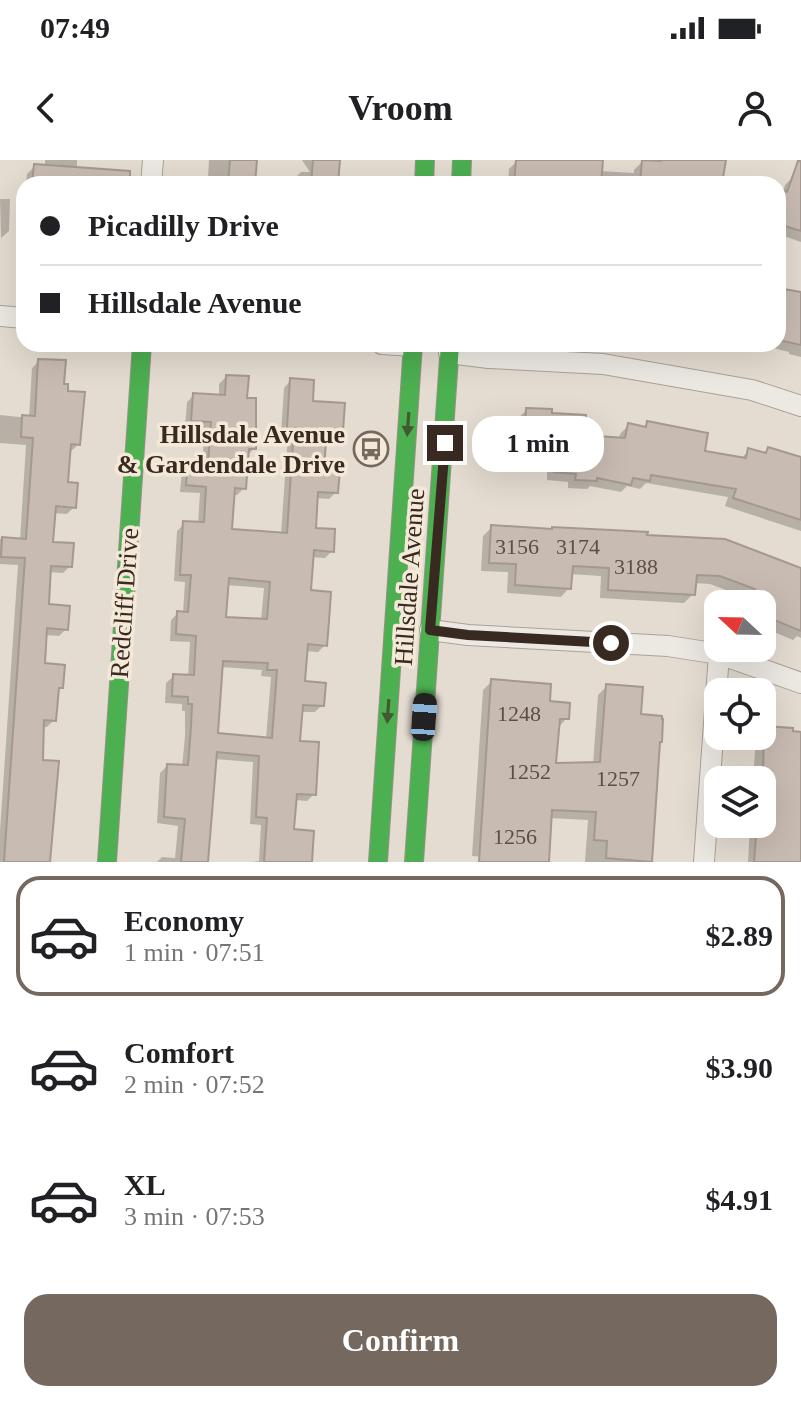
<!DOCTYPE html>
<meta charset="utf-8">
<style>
:root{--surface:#fff;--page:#f6f6f6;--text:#202124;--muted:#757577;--line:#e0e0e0;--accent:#75685f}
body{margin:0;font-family:"Times New Roman",serif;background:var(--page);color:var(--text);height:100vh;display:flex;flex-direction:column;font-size:30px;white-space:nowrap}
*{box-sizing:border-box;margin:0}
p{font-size:26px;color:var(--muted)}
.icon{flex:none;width:44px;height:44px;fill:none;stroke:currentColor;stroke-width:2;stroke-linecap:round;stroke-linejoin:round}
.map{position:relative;height:702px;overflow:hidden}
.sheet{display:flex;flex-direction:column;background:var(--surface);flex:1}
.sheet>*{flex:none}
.top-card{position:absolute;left:16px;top:16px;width:770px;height:176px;border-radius:24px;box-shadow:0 8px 32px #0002;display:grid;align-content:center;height:176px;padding:0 24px;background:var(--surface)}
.needle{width:52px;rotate:292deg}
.tools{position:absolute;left:704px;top:430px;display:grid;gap:16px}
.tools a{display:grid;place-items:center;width:72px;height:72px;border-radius:16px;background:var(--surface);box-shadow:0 8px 32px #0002;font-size:40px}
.end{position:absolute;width:36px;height:36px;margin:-18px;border:10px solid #392a21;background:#fff;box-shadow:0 0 0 4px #fff}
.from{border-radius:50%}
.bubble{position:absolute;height:56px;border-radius:24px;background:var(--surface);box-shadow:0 8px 32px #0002;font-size:26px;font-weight:600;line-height:56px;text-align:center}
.car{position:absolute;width:24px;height:48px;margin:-24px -12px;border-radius:10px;box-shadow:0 0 6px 2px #0007;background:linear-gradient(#222 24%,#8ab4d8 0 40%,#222 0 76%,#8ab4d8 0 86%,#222 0)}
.top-card b{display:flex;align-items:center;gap:28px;height:76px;font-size:30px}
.top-card b+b{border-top:2px solid var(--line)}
.top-card i{width:20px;height:20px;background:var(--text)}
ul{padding:14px 0 0;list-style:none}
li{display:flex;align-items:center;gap:24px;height:120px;margin:0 16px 12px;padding:0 8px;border:4px solid transparent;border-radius:24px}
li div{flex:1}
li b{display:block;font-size:30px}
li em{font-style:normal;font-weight:600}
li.active{border-color:var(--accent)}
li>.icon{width:72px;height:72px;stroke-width:1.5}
.primary-button{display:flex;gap:16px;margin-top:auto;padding:16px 24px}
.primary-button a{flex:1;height:92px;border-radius:24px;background:var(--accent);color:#fff;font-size:32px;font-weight:600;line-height:92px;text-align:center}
.status{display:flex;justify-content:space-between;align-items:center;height:56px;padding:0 40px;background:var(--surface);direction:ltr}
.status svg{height:22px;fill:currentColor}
header{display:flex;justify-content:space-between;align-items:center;height:104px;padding:0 24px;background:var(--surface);font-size:36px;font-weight:600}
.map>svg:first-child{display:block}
.shadow{fill:#0003;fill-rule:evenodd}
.building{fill:#c8bbb2;stroke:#a59890;stroke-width:2;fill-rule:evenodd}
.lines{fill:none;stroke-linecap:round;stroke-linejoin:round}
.street-casing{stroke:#aaa299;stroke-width:22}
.fast-casing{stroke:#9a918a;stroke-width:20}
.street{stroke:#ece8e2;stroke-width:20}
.fast{stroke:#4caf50;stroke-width:18}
.oneway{fill:#405931}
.route{stroke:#392a21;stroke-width:10}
.labels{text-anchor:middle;stroke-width:7;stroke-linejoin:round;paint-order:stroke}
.number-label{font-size:22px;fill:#5d4e45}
.poi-label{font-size:26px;font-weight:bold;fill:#392a21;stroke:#f4e9d8;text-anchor:end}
.street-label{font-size:26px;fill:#392a21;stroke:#f4e9d8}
</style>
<div class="status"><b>07:49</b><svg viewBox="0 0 49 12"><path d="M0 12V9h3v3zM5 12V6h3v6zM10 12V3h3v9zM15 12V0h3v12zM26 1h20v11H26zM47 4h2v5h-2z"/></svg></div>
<header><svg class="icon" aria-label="back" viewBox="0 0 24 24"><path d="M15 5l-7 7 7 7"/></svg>Vroom<svg class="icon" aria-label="person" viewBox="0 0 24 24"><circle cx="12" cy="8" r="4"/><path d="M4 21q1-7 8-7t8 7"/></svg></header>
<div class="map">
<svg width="801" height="702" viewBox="0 0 801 702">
<rect width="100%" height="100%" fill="#e4dcd1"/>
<path class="shadow" d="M45,0H77V9L97,24H26L27,14L35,6L45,7Z
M209,0H255L253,24H222V18L208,17Z
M302,0H338L336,24H293L294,19L301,12H310Z
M537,0H601L600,11L634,13V10L642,2L656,3L659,0H708L720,23L725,24H508L509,9L517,1Z
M793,17L801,20V82L778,74V31L783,32L785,25Z
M0,39H10L9,71L1,78Z
M778,130L801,134V197L789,194V192L757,184H778Z
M39,201L62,226L79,284L71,291H68L66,324L74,347L67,354L53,353L51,384L70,406L63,413L49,412L47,446L66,469L59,476L45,475L43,505L61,528L57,532L54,560L47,567H42L40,602L50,702H0V671L18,405L0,404V379L20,380L26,285L0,283V255L29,258L32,208Z
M226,217L245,240L254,289L246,296L244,328L237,335H232L230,371L281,374L288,274H281L284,228L291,220L310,242L341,270L334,277H324L322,310L336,332L329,339L316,338L314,369L332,391L325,398L311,397L309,432L325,485L318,492L305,491L303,523L322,545L315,552H300L298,582L314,634L307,641L295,640L292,671L310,702H252L259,701L261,665L250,664L253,602L214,599L207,702H157L162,697L175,698L178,666L157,663L160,613L167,606L182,607L185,576V551H182V544L165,543L166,523L174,516L188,517L190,482L170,481L171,460L178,453H183L185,422L174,421L177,371L184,364H198L200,333L180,332L182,311L189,303L202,304L205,268L185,267L187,242L194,235L219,236V224ZM226,425L264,428L261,461L224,459ZM221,507L262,510L261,516L271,517L266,579L215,575Z
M527,250L550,255L582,277L619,279L620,274L628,266L642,269L648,263L703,292L741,299L749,290L763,295L769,289L801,311V371L725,346L728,337L646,323L640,329L627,326L621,332L590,326L587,329L568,328V322L547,320V311L488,307L490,273L499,264L518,265V258Z
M492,367L645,376L801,410V478L797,476L793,480L762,467V444H745L747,438L710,424L694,423L693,434L684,443L600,438L601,416L570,414L569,428L561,437L507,433L508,412L481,411L483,376Z
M492,521L547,543L567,558L558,568L554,605H593L598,535L607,526L639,556L661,561L650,702H585L588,660L549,658L527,700L472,696L483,530Z
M764,568L801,574V702H748L750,664H762V620H753L756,577L762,576V570Z"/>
<path class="building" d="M230,0H257L255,24H228Z
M313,0H340L338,24H311Z
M516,0H603L601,24H514Z
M642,0L661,1V0H726L722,24H640Z
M798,1H801V71L778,64V28L787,32Z
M34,4L130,11V24H32Z
M778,128L801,132V185L778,180Z
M38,199L66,200L64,224H68V231L85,232L80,285L71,284L68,322L78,323L76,348L56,346L53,382L74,383L72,407L51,406L49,444L70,446L68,470L47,468L45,503L65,505L63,528H59L56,561L44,560L43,600L59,601L50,702H4L25,398L1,397L2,377L26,379L33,278L21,277L22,255L35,256Z
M226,215L249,216L247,238H256V289H249L246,329L235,328L232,369L287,373L294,268H287L290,218L314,220L313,241L345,243L343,271L327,270L324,308L340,310L338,333L318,332L316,368L335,369L334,392L314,390L311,430L331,432L329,461L327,486L308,484L305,521L326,523L324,546L303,545L300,581L319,582L316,635L297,634L294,669L314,671L312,702H264L267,658L256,657L259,596L217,592L208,702H181L185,659L164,657L167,604L188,605L191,567L192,544H188V537L172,536L173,514L194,515L196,476L176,474L177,451L188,452L191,415H180L183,361L204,362L206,327L186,325L188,301L208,303L211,262L191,261L193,233L225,235ZM229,418L270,422L267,459L226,457ZM223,501L268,503L267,510H277L272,578L218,573Z
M526,248L552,249V253L586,255L584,275L625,278L628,263L646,267L647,261L708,273L705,291L746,298L748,288L766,293L768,287L801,297V360L733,338L736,329L651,315L650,321L633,318L631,325L597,318V321L575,320L576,314L554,312L555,303L496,300L498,262L525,264Z
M491,365L552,369V367L611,370L648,372L647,375L725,379L801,408V471L762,455V444H749L755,429L720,416L697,415L695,435L608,430L609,408L573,406L571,429L515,425L516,404L489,403Z
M491,519L551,524L550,541L570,543L569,559H560L556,603L600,602L606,524L643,527L641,554L662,556V559H663L662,582H660L652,702L606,698L607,681L594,680L596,652L552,650L549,702H479Z
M764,566L793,568V571L801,572V702H754L757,664H762Z"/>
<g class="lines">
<g class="street-casing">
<path id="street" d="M151,24L153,0
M0,156L24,158
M382,184L413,186
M449,193L489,198L603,204L752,230L801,246
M430,470L468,475L668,486L719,494L801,523
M704,702L719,494"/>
</g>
<g class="fast-casing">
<path id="fast" d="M424,24L425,0
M461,24L462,0
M107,702L142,184
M378,702L413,184
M414,702L450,184"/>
</g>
<use href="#street" class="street"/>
<use href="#fast" class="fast"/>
</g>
<defs><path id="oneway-solid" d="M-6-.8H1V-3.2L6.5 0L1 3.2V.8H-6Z" transform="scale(2)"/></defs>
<g class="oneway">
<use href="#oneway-solid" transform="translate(408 264) rotate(94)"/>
<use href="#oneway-solid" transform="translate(388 551) rotate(94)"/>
</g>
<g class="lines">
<path class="route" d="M445,283L430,470L468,475L611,483"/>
</g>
<defs>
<g id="bus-ring" transform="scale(1.8)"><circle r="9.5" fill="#f4e9d8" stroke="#75685f" stroke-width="1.5"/><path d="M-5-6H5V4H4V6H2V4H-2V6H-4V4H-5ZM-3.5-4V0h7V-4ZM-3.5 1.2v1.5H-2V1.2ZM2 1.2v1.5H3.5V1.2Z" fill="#75685f"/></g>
</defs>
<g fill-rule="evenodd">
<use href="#bus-ring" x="371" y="289"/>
</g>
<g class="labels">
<g class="number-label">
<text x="517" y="394">3156</text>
<text x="578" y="394">3174</text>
<text x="636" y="414">3188</text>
<text x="519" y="561">1248</text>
<text x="529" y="619">1252</text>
<text x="618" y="626">1257</text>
<text x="515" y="684">1256</text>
</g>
<g class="poi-label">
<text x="345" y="283">Hillsdale Avenue<tspan x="345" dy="30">&amp; Gardendale Drive</tspan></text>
</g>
<g class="street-label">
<text transform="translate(409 417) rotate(-86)" y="9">Hillsdale Avenue</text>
<text transform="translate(124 443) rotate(-86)" y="9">Redcliff Drive</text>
</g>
</g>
</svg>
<div class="tools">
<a><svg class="needle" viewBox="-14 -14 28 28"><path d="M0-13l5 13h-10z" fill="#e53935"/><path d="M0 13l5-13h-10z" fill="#757577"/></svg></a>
<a><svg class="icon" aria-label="locate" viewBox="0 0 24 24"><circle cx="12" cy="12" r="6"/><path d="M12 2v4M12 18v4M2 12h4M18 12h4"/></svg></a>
<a><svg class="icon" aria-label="layers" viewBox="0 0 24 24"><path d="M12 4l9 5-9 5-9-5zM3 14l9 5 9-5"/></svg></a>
</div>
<i class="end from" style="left:611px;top:483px"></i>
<i class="end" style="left:445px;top:283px"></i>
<div class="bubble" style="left:472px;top:256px;width:132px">1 min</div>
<i class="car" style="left:424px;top:557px;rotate:4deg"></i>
<div class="top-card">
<b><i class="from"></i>Picadilly Drive</b>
<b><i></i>Hillsdale Avenue</b>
</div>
</div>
<section class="sheet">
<ul>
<li class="active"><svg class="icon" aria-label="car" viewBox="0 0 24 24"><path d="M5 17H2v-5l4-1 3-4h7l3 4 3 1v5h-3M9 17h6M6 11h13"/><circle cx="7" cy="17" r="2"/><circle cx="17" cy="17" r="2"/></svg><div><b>Economy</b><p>1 min · 07:51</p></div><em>$2.89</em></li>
<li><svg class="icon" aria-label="car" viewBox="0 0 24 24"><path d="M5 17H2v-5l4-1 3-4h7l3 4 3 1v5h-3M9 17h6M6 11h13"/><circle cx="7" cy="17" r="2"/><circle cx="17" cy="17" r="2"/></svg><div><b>Comfort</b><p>2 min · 07:52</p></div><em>$3.90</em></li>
<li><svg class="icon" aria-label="car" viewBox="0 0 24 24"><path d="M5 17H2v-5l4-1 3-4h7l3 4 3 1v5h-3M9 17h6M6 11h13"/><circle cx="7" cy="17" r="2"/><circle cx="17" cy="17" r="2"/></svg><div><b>XL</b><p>3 min · 07:53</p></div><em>$4.91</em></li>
</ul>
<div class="primary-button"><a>Confirm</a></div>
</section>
